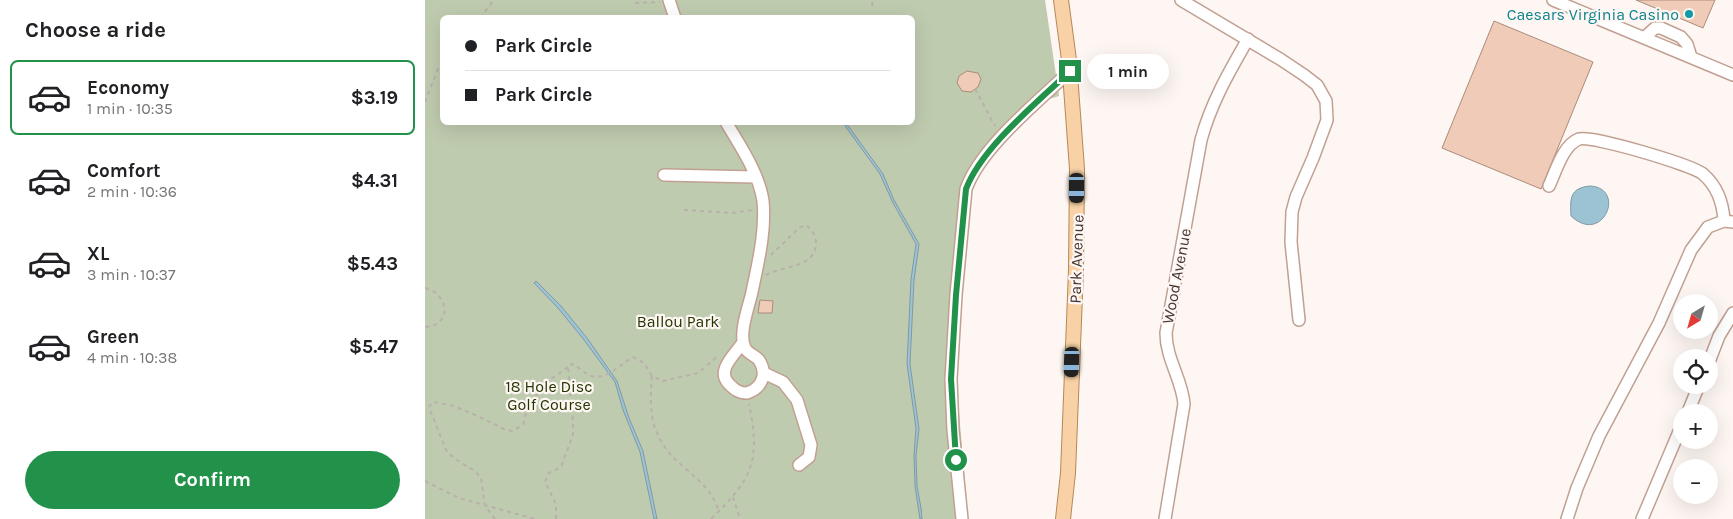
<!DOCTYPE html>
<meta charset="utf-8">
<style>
:root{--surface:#fff;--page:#f6f6f6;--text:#202124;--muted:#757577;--line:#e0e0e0;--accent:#22924b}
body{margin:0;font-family:Karla,sans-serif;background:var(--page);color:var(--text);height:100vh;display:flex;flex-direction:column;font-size:19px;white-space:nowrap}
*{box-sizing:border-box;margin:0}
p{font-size:16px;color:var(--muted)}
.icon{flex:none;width:28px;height:28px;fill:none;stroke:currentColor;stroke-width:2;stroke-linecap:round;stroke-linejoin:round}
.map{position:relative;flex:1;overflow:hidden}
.sheet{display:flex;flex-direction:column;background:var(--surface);width:425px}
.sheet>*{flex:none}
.guide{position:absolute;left:15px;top:15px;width:475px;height:110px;border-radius:8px;box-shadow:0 5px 20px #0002;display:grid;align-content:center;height:110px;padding:0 25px;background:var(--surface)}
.needle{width:32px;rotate:217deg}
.fabs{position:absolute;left:1248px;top:294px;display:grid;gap:10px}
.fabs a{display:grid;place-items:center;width:45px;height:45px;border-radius:50%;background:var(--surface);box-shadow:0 5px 20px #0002;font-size:25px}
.end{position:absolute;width:22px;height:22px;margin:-11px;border:6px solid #22924b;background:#fff;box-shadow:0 0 0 2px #fff}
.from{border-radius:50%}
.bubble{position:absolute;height:35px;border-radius:18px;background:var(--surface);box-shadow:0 5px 20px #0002;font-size:16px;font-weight:700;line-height:35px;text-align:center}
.car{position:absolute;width:15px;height:30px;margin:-15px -8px;border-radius:6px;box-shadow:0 0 4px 1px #0007;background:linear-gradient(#222 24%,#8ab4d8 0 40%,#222 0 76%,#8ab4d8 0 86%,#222 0)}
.guide b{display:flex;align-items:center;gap:18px;height:48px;font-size:19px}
.guide b+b{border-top:1px solid var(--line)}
.guide i{width:12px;height:12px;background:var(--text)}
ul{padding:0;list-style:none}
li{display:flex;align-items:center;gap:15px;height:75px;margin:0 10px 8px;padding:0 15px;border:2px solid transparent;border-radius:8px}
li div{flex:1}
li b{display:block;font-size:19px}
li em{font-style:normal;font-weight:700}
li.on{border-color:var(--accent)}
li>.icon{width:45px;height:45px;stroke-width:1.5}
h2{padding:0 25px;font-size:22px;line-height:60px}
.action{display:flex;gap:10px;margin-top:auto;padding:10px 25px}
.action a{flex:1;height:58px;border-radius:30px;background:var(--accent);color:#fff;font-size:20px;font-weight:700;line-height:58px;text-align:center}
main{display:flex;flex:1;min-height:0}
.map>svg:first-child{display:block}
.green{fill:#bfcbaf;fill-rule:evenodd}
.water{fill:#9bc3d4;stroke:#8199a3}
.building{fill:#f0ccb8;stroke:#aa8b7a}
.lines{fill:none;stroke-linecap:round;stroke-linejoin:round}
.minor-casing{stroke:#c1a092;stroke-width:14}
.major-casing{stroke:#b58856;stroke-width:16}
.path{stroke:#b9b0ac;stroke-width:2;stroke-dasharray:4 4;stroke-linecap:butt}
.minor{stroke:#fff;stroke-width:11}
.major{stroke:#f8d2a6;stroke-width:14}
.route{stroke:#22924b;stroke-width:6}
.culture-dot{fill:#0f9aa8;stroke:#fdf6f3;stroke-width:2}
.labels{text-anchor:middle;stroke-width:4.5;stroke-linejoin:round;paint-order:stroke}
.culture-label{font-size:16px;fill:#0d838f;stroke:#fdf6f3;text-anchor:end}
.street-label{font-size:16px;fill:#433630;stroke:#fdf6f3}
.park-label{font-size:16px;fill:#253600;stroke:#fdf6f3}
</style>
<main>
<section class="sheet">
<h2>Choose a ride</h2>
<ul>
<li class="on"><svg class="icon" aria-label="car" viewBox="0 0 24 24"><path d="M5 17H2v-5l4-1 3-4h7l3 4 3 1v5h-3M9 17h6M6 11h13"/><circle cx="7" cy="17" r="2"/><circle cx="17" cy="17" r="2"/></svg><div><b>Economy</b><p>1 min · 10:35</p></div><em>$3.19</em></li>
<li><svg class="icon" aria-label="car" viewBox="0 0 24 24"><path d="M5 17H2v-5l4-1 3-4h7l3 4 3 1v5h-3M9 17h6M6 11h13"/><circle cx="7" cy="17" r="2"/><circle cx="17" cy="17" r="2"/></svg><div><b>Comfort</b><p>2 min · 10:36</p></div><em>$4.31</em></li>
<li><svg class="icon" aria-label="car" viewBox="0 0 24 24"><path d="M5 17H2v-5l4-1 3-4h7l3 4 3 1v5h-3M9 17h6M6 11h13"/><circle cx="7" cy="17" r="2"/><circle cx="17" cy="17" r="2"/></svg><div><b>XL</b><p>3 min · 10:37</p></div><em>$5.43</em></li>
<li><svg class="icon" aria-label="car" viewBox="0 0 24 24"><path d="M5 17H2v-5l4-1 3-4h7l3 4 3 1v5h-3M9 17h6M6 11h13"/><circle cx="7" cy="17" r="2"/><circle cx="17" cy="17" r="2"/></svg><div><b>Green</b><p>4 min · 10:38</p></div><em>$5.47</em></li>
</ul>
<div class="action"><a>Confirm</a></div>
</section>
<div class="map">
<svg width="1308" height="519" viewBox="0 0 1308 519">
<rect width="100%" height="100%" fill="#fdf6f3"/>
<path class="green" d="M0,0H620L634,96L621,100L557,166L549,180L544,209L531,377L543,519H0ZM18,18H488V122H18Z"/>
<path class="water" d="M418,123H421L458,174L469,200L494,244L489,280L485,364L494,429L491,456L492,486L496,508L497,519H495L490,486L489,456L491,428L482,364L486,279L491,244L467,201L455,174Z
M1165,186C1202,188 1178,246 1146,216C1145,198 1145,188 1165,186Z
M111,281L136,306L162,338L192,381L204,418L218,451L232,519H229L215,452L198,410L190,382L159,340L133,308L109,283Z"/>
<path class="building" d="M1211,0H1290L1278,28Z
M1069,21L1168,62L1116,189L1017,148Z
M542,71L553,73L556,79L553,87L546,92L537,91L532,83L534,76Z
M335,300L348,301L347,313H333Z"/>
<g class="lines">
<g class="minor-casing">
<path id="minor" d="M244,0L250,18
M756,0L855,59L879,75L892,85L901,101L902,120L888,158L871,197L867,212L866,242L874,320
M1128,0L1308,75
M1219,38L1230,28H1236L1256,37L1262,44L1266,57
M301,122C315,146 334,173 338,201C341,231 333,263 327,292C324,306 313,334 320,348C323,354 330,355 334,360C343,374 337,388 322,393C314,393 310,390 304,384C290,370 311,354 318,342
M239,175L331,177
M1124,186C1131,171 1138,145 1154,139C1167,135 1267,165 1278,174C1292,186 1298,203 1299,221
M1284,362L1294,336L1308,313
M339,373L358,382L372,400L386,445L384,457L374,465
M1263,412L1274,385
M537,519L528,430L526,379L531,295L541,189C556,147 613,102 645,71
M740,519L759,404C757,379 741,359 741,333L776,140C786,103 804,72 823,39
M1142,519L1152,488L1174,436L1234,323L1266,250L1283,227L1299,221L1308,222
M1217,519L1256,427"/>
</g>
<g class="major-casing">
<path id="major" d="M636,0L644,60L652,169L651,270L643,473L638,519"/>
</g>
<path class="path" d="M210,3L235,2
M447,6L448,0
M55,18L69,0
M550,89L570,126
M0,102L13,69L18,62
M259,210L307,213L328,210
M341,275C358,265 391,269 391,242C390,234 387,230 381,225L374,228L346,255
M0,288C25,294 27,326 0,327
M227,376C223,418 228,442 261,469C276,482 288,492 294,512
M0,481L34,498L110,519
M308,497L315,519
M70,519L60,506L56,478L50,471L30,459L21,450L4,407L8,402L26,405L48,414L79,429L87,431L98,425L103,404L126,379L143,367
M131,519V504L120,482L124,473L136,467L148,435V422L143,367L147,364C153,366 158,372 164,375C179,383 197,363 208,357L219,363L227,376L238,381L273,373L294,355
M286,519C327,479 336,462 324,404"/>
<use href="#minor" class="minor"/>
<use href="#major" class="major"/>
</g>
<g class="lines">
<path class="route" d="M531,460L526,379L531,295L541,189C557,147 612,103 645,71"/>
</g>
<circle class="culture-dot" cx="1264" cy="14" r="5"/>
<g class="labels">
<g class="culture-label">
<text x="1254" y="20">Caesars Virginia Casino</text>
</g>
<g class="street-label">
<text transform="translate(651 259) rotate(-88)" y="6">Park Avenue</text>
<text transform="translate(751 276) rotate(-79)" y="6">Wood Avenue</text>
</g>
<g class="park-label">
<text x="253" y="327">Ballou Park</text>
<text x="124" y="392">18 Hole Disc<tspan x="124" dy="18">Golf Course</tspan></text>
</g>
</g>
</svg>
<div class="fabs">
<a><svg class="needle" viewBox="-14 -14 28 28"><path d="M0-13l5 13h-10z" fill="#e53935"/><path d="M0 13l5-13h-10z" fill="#757577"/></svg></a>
<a><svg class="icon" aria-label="locate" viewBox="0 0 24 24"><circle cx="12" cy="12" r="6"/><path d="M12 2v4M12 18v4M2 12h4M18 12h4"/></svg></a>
<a>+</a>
<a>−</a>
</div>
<i class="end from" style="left:531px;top:460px"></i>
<i class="end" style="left:645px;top:71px"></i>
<div class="bubble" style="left:662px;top:54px;width:82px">1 min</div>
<i class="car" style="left:652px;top:188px;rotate:180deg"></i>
<i class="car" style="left:647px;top:362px;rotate:182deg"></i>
<div class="guide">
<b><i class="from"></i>Park Circle</b>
<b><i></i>Park Circle</b>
</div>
</div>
</main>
